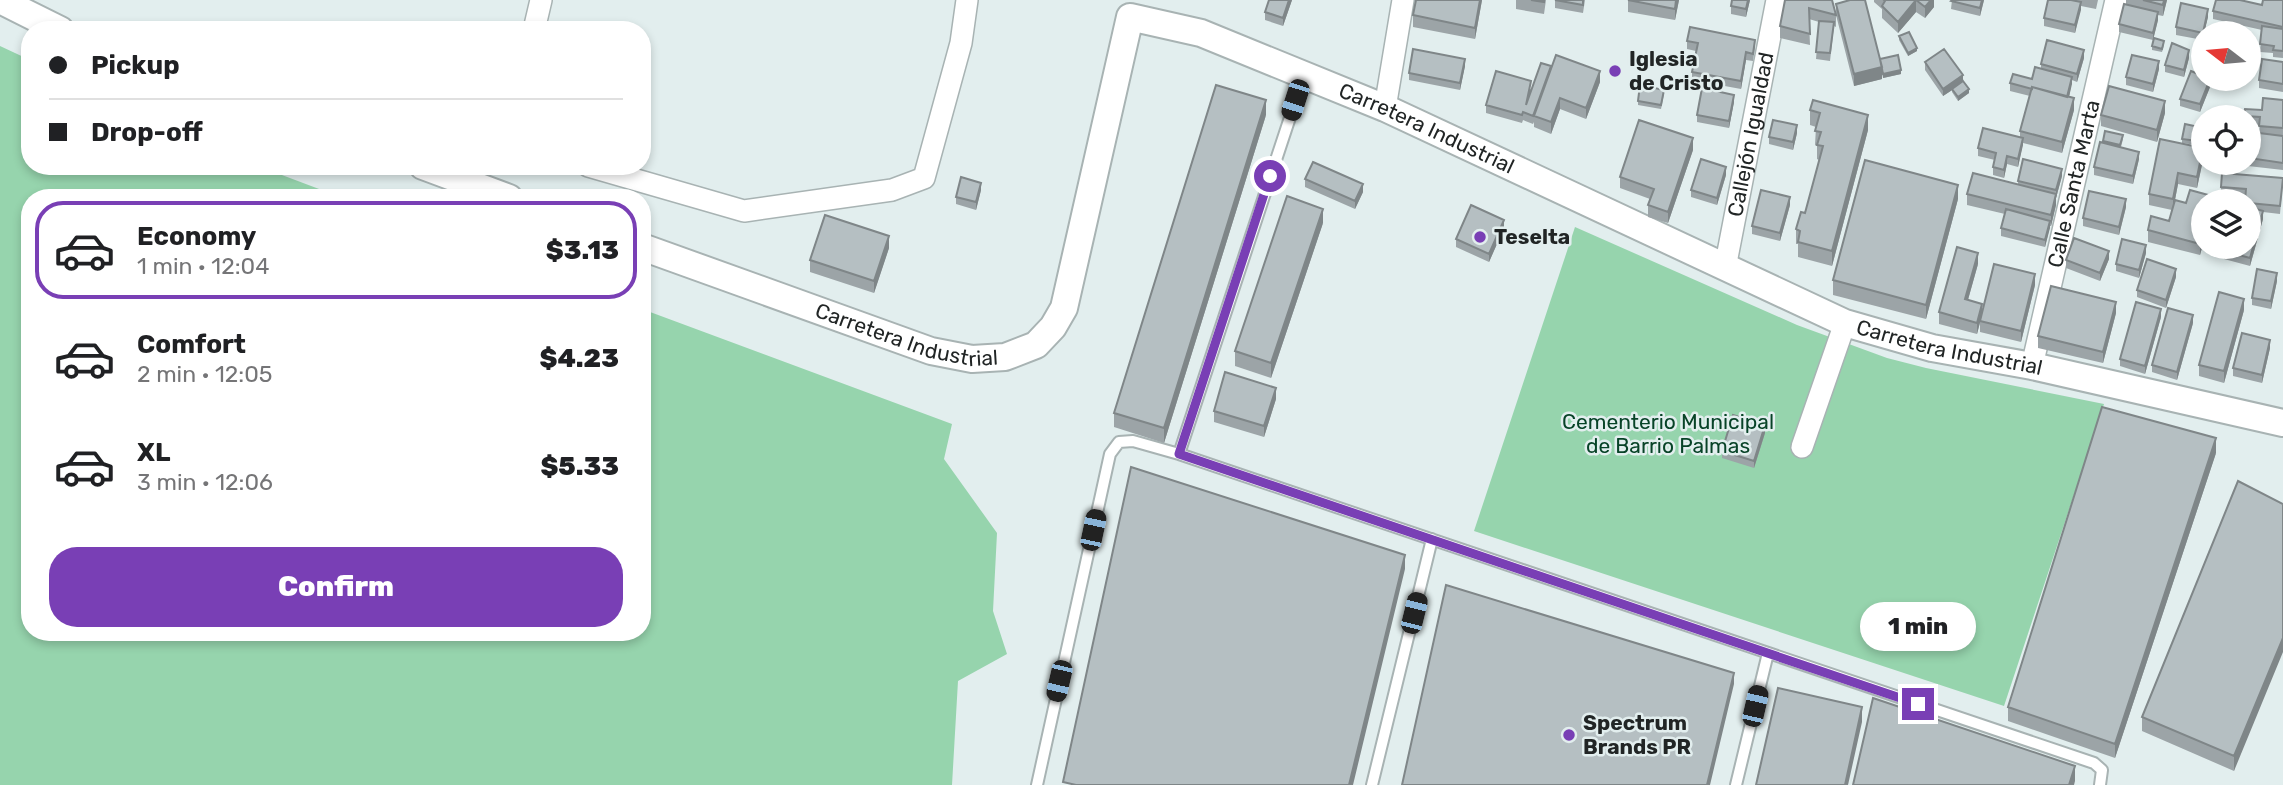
<!DOCTYPE html>
<meta charset="utf-8">
<style>
:root{--surface:#fff;--page:#f6f6f6;--text:#202124;--muted:#757577;--line:#e0e0e0;--accent:#793fb5}
body{margin:0;font-family:Rubik,sans-serif;background:var(--page);color:var(--text);height:100vh;display:flex;flex-direction:column;font-size:26px;white-space:nowrap}
*{box-sizing:border-box;margin:0}
p{font-size:23px;color:var(--muted)}
.icon{flex:none;width:38px;height:38px;fill:none;stroke:currentColor;stroke-width:2;stroke-linecap:round;stroke-linejoin:round}
.map{position:relative;flex:1;overflow:hidden}
.details{position:absolute;left:21px;top:189px;width:630px;height:452px;display:flex;flex-direction:column;background:var(--surface);border-radius:28px;box-shadow:0 4px 10px #0003}
.details>*{flex:none}
.top-card{position:absolute;left:21px;top:21px;width:630px;height:154px;border-radius:28px;box-shadow:0 4px 10px #0003;display:grid;align-content:center;height:154px;padding:0 28px;background:var(--surface)}
.needle{width:46px;rotate:286deg}
.controls{position:absolute;left:2191px;top:21px;display:grid;gap:14px}
.controls a{display:grid;place-items:center;width:70px;height:70px;border-radius:50%;background:var(--surface);box-shadow:0 4px 10px #0003;font-size:35px}
.end{position:absolute;width:32px;height:32px;margin:-16px;border:9px solid #793fb5;background:#fff;box-shadow:0 0 0 4px #fff}
.from{border-radius:50%}
.bubble{position:absolute;height:49px;border-radius:24px;background:var(--surface);box-shadow:0 4px 10px #0003;font-size:23px;font-weight:800;line-height:49px;text-align:center}
.car{position:absolute;width:21px;height:42px;margin:-21px -10px;border-radius:9px;box-shadow:0 0 5px 2px #0007;background:linear-gradient(#222 24%,#8ab4d8 0 40%,#222 0 76%,#8ab4d8 0 86%,#222 0)}
.top-card b{display:flex;align-items:center;gap:24px;height:66px;font-size:26px}
.top-card b+b{border-top:2px solid var(--line)}
.top-card i{width:18px;height:18px;background:var(--text)}
ul{padding:12px 0 0;list-style:none}
li{display:flex;align-items:center;gap:21px;height:98px;margin:0 14px 10px;padding:0 14px;border:4px solid transparent;border-radius:28px}
li div{flex:1}
li b{display:block;font-size:26px}
li em{font-style:normal;font-weight:800}
li.on{border-color:var(--accent)}
li>.icon{width:63px;height:63px;stroke-width:1.5}
.primary-button{display:flex;gap:14px;margin-top:auto;padding:14px 28px}
.primary-button a{flex:1;height:80px;border-radius:28px;background:var(--accent);color:#fff;font-size:28px;font-weight:800;line-height:80px;text-align:center}
.map>svg:first-child{display:block}
.green{fill:#96d4ad}
.lines{fill:none;stroke-linecap:round;stroke-linejoin:round}
.service-casing{stroke:#a8b3b3;stroke-width:14}
.minor-casing{stroke:#a8b3b3;stroke-width:24}
.tertiary-casing{stroke:#a8b3b3;stroke-width:30}
.service{stroke:#fff;stroke-width:10}
.minor{stroke:#fff;stroke-width:21}
.tertiary{stroke:#fff;stroke-width:26}
.wall{fill:#9ca4a7}
.shaded-wall{fill:#7f8688}
.building{fill:#b5bfc2;stroke:#7f8688;stroke-width:2}
.route{stroke:#793fb5;stroke-width:9}
.poi-dot{fill:#793fb5;stroke:#e2eeee;stroke-width:2.5}
.labels{text-anchor:middle;stroke-width:5;stroke-linejoin:round;paint-order:stroke}
.poi-label{font-size:21px;font-weight:bold;fill:#212525;stroke:#e2eeee;text-anchor:start}
.street-label{font-size:21px;fill:#212525;stroke:#e2eeee}
.park-label{font-size:21px;fill:#074327;stroke:#e2eeee}
</style>
<div class="map">
<svg width="2283" height="785" viewBox="0 0 2283 785">
<rect width="100%" height="100%" fill="#e2eeee"/>
<path class="green" d="M0,46L30,60V166H258L343,198H30V632H642V309L952,424L944,459L997,533L993,611L1007,654L958,681L952,785H0Z
M1575,227L1797,325L1887,358L1926,368L2104,404L2004,706L1474,531Z"/>
<g class="lines">
<g class="service-casing">
<path id="service" d="M1179,454L1304,75
M1037,785L1110,454L1119,442L1133,441L1179,454L2094,763L2102,770L2100,785
M1372,785L1432,539
M1736,785L1768,653"/>
</g>
<g class="minor-casing">
<g id="minor">
<path d="M534,30L541,0"/>
<path d="M1385,108L1403,0"/>
<path d="M588,166L744,211L892,190L924,178L961,43L967,0"/>
<path id="s1" d="M1725,268L1777,0"/>
<path id="s2" d="M2032,366L2116,0"/>
<path d="M1802,447L1845,323"/>
</g>
</g>
<g class="tertiary-casing">
<g id="tertiary">
<path d="M0,0L60,30"/>
<path d="M423,166L509,198"/>
<path id="s3" d="M642,247L931,351L972,359L1005,357L1036,345L1053,327L1064,308L1130,17L1201,33L1385,108L1845,323L1932,348L2032,366L2283,423"/>
</g>
</g>
<use href="#service" class="service"/>
<use href="#minor" class="minor"/>
<use href="#tertiary" class="tertiary"/>
</g>
<path class="wall" d="M1269,0H1292L1283,26L1265,20V12Z
M1482,0L1475,39L1413,27V15Z
M1516,0H1546L1544,14L1516,9Z
M1555,0H1585L1583,13L1555,8Z
M1628,0H1679L1675,20L1628,12Z
M1750,0L1746,17L1731,14V6Z
M1785,0L1836,15V27L1834,26L1830,61L1816,59L1819,22L1809,19L1810,45L1780,38V26Z
M1874,0H1934V7L1925,18L1916,12L1898,33L1882,18V9L1874,2Z
M1952,0H1984L1980,16L1951,9Z
M2048,0H2098L2096,9L2081,6L2075,33L2044,26V18Z
M2126,0H2167L2163,16L2158,15V20L2153,40L2119,32V24L2126,5Z
M2283,0V58L2273,57V53L2260,52L2262,30L2213,19V11L2262,5Z
M1836,4L1880,59L1901,74L1883,78L1882,73V79L1854,86L1836,15Z
M2208,17L2204,33H2203V40L2176,35V27Z
M1899,36L1917,51L1908,56L1899,40Z
M1687,41L1755,47L1753,61L1746,60L1741,89L1692,80V72L1696,51L1687,49Z
M2164,45L2162,52L2152,50V46Z
M2084,58L2077,82L2072,80L2069,97L2074,110L2062,153L2023,143L2018,167L2007,164L2004,178L1993,175V167L1995,160L1978,156V148L2020,137V131L2030,96L2010,91V83L2032,79L2041,69V64Z
M2189,58L2184,77L2165,72V65Z
M1925,62L1963,81L1969,93L1958,101L1952,92V90L1943,96L1925,70Z
M2283,62V92L2259,88V80Z
M1465,66L1460,90L1409,80V73Z
M2159,69L2153,92L2126,85V77Z
M1600,82L1586,119L1560,109L1551,134L1534,127V122L1533,124L1523,120L1522,123L1486,113V105L1531,89Z
M2210,87L2200,112L2180,106V99Z
M1664,94L1661,109L1638,105V101Z
M2283,100V170L2248,166V163H2249V148L2259,133L2260,125L2249,124V117H2244L2245,109L2262,110Z
M1734,102L1729,128L1697,122V115Z
M1810,110L1868,130L1832,266L1798,257V244H1796V229L1805,213L1819,160L1817,159V146L1815,145L1816,127L1810,125Z
M2165,113L2157,142L2101,126V115Z
M1266,115L1164,443L1114,427V413Z
M2199,127L2197,145L2182,143V139Z
M1797,133L1793,150L1769,144V137Z
M2123,139L2121,147L2139,159L2133,184L2094,175V167L2103,141Z
M2160,139L2203,148V160L2197,188L2178,184L2175,200L2186,203L2190,190L2223,199V201H2203V244L2200,255L2148,242V230L2151,216L2169,221L2172,210L2149,205V194Z
M1693,150L1668,223L1648,217V205L1650,199L1620,188V177Z
M1726,175L1717,205L1691,197V190Z
M2062,176L2056,198V205L2051,226H2050L2045,247L2001,236V228L2005,214L1967,205V194L2018,184V181Z
M2283,178L2280,214L2263,212V219L2250,266L2224,259V251L2249,247V201L2245,197L2221,194V187Z
M1305,179L1363,192L1355,209L1305,187Z
M981,190L976,210L956,204V197Z
M1958,199L1926,319L1833,295V280Z
M1790,205L1780,241L1752,234V226Z
M2126,207L2119,235L2083,226V218Z
M1323,223L1271,378L1235,366V351Z
M1504,228L1489,262L1456,247V239Z
M889,248L874,293L810,272V260Z
M2146,253L2139,278L2116,271V264Z
M2109,259L2100,281L2066,268V260Z
M1978,264L1968,300L1982,313L2035,285L2021,342L1980,332V322L1977,334L1939,324V312Z
M2176,277L2166,308L2137,297V290Z
M2277,281L2271,309L2252,305V298Z
M2244,310L2224,383L2199,376V365Z
M2116,313L2103,363L2038,348V336Z
M2161,317L2145,374L2120,366V359Z
M2193,323L2177,380L2152,372V365Z
M2270,348L2262,383L2233,376V368Z
M1276,399L1264,437L1214,422V411Z
M1765,433L1754,468L1722,458V451Z
M2216,453L2115,758L2008,721V707Z
M2283,504L2234,771L2142,731V717Z"/>
<path class="shaded-wall" d="M1289,0H1292L1283,26V18Z
M1480,0H1482L1475,39V28Z
M1676,0H1679L1675,20V9Z
M1748,0H1750L1746,17V9Z
M1916,0V12L1898,33V22Z
M1931,0H1934V7L1925,18V7Z
M1982,0H1984L1980,16V8Z
M2164,0H2167L2163,16V5Z
M2081,2V10L2075,33V25Z
M2208,9V17L2204,33H2203V40V33Z
M2158,12V20L2153,40V33Z
M1917,48V51L1908,56V53Z
M2084,50V58L2077,82V74Z
M2189,50V58L2184,77V70Z
M1746,52V60L1741,89V81Z
M1465,59V66L1460,90V83Z
M2159,61V69L2153,92V84Z
M1882,67V79L1854,86V74Z
M1901,70V74L1883,78V74Z
M1600,71V82L1586,119V108Z
M1963,75V83L1943,96V89Z
M2072,77V84L2067,106V98Z
M2210,79V87L2200,112V104Z
M1969,89V93L1958,101V97Z
M1734,95V102L1729,128V121Z
M1560,98V109L1551,134V122Z
M2074,98V110L2062,153V142Z
M1266,100V115L1164,443V428Z
M2165,101V113L2157,142V130Z
M1868,115V130L1832,266V251Z
M1797,125V133L1793,150V142Z
M1693,138V150L1668,223V212Z
M2023,138V145L2018,167V159Z
M2203,149V160L2197,188V177Z
M2139,152V159L2133,184V176Z
M2007,156V164L2004,178V170Z
M1726,167V175L1717,205V198Z
M2062,169V176L2056,198V190Z
M2178,173V184L2173,210V199Z
M981,183V190L976,210V202Z
M1363,184V192L1355,209V201Z
M1958,185V199L1926,319V305Z
M2056,194V205L2051,226V215Z
M1790,197V205L1780,241V233Z
M2126,199V207L2119,235V227Z
M1323,209V223L1271,378V363Z
M2263,211V219L2250,266V258Z
M1504,220V228L1489,262V254Z
M2050,221V228L2045,247V240Z
M2203,233V244L2200,255V244Z
M889,236V248L874,293V281Z
M2146,245V253L2139,278V270Z
M2109,251V259L2100,281V273Z
M1978,253V264L1965,310V299Z
M2176,269V277L2166,308V300Z
M2277,273V281L2271,309V301Z
M2035,274V285L2021,342V331Z
M2244,299V310L2224,383V371Z
M2116,302V313L2103,363V352Z
M1982,304V315L1977,334V323Z
M2161,309V317L2145,374V366Z
M2193,315V323L2177,380V372Z
M2270,340V348L2262,383V375Z
M1276,388V399L1264,437V426Z
M1765,425V433L1754,468V461Z
M2216,438V453L2115,758V744Z
M1405,555V569L1353,785H1349Z
M2283,638V652L2234,771V756Z
M1734,673V684L1710,785H1707Z
M1862,707V722L1848,785H1845Z
M2075,766V781L2074,785H2069Z"/>
<path class="building" d="M1269,0H1289L1283,18L1265,12Z
M1416,0H1480L1475,28L1413,15Z
M1531,0H1544V2Z
M1555,0H1583V5Z
M1628,0H1676L1675,9Z
M1732,0H1748L1746,9L1731,6Z
M1785,0H1832L1836,15L1809,8L1810,34L1780,26Z
M1850,0H1865L1882,67L1854,74L1836,4Z
M1884,0H1931L1925,7L1916,0L1898,22L1882,6L1885,1Z
M1952,0H1982L1980,8L1951,1Z
M2048,0H2071L2081,2L2075,25L2044,18Z
M2143,0H2164L2163,5Z
M2216,0H2240L2262,5L2263,0H2283V27L2213,11Z
M2181,3L2208,9L2203,33L2176,27Z
M2124,4L2158,12L2153,33L2119,24Z
M1819,21L1834,22L1830,53L1816,52Z
M2262,26L2283,29V51L2273,50L2274,46L2260,44Z
M1690,27L1755,40L1753,54L1746,52L1741,81L1692,72L1698,43L1687,41Z
M1909,32L1917,48L1908,53L1899,36Z
M2154,38L2164,41L2162,49L2152,46Z
M2047,40L2084,50L2077,74L2041,64Z
M2172,43L2189,50L2184,70L2165,65Z
M1413,49L1465,59L1460,83L1409,73Z
M1944,49L1963,75L1943,89L1925,62Z
M1556,55L1600,71L1586,108L1560,98L1551,122L1534,116Z
M1898,55L1901,70L1883,74L1880,59Z
M2132,55L2159,61L2153,84L2126,77Z
M2262,59L2283,62V84L2259,80Z
M1541,63L1551,66L1533,116L1523,112L1522,115L1486,105L1496,71L1531,81L1526,105Z
M2035,67L2072,77L2067,97L2032,87V89L2010,83L2013,74L2032,79Z
M2191,71L2203,76V79H2210L2200,104L2180,99Z
M1963,81L1969,89L1958,97L1952,89Z
M1216,85L1266,100L1164,428L1114,413Z
M1640,85L1664,90L1661,105L1638,101Z
M2109,86L2165,101L2157,130L2101,115Z
M2032,87L2074,98L2062,142L2020,131Z
M1702,88L1734,95L1729,121L1697,115Z
M2263,98L2283,100V128L2259,126L2260,117L2244,116L2245,109L2262,110Z
M1813,100L1868,115L1832,251L1798,242L1800,231L1796,229L1801,212L1805,213L1823,146L1817,145L1821,132L1815,131L1820,113L1810,110Z
M1639,120L1693,138L1668,212L1648,205L1654,189L1620,177Z
M1773,120L1797,125L1793,142L1769,137Z
M2185,124L2199,127L2197,141L2182,139Z
M1983,128L2023,138L2018,159L2007,156L2004,170L1993,167L1996,153L1978,148Z
M2105,131L2123,135L2120,145L2103,141Z
M2251,132L2283,136V163L2249,158Z
M2160,139L2203,148L2197,177L2178,173L2173,199L2149,194Z
M2100,142L2139,152L2133,176L2094,167Z
M1701,159L1726,167L1717,198L1691,190Z
M2023,159L2062,169L2056,190L2018,181Z
M1865,160L1958,185L1926,305L1833,280Z
M1313,162L1363,184L1355,201L1305,179Z
M1973,173L2056,194L2051,215L1967,194Z
M2222,173L2283,178L2280,206L2249,203V201H2245L2246,189L2221,187Z
M961,177L981,183L976,202L956,197Z
M1761,190L1790,197L1780,233L1752,226Z
M2190,190L2223,199V201H2203V233L2200,244L2148,230L2151,216L2169,221L2175,200L2186,203Z
M2089,191L2126,199L2119,227L2083,218Z
M1287,196L1323,209L1271,363L1235,351Z
M1471,205L1504,220L1489,254L1456,239Z
M2249,207L2263,211L2250,258L2224,251L2225,247H2249Z
M2006,209L2050,221L2045,240L2001,228Z
M825,215L889,236L874,281L810,260Z
M2074,238L2109,251L2100,273L2066,260Z
M2122,239L2146,245L2139,270L2116,264Z
M1957,247L1978,253L1965,299L1982,304L1977,323L1939,312Z
M2147,259L2176,269L2166,300L2137,290Z
M1994,264L2035,274L2021,331L1980,321Z
M2257,269L2277,273L2271,301L2252,298Z
M2051,286L2116,302L2103,352L2038,336Z
M2219,292L2244,299L2224,371L2199,365Z
M2136,302L2161,309L2145,366L2120,359Z
M2168,308L2193,315L2177,372L2152,365Z
M2242,333L2270,340L2262,375L2233,368Z
M1225,372L1276,388L1264,426L1214,411Z
M2102,407L2216,438L2115,744L2008,707Z
M1733,415L1765,425L1754,461L1722,451Z
M1131,467L1405,555L1349,785H1076L1063,782Z
M2238,481L2283,504V638L2234,756L2142,717Z
M1446,585L1734,673L1707,785H1402Z
M1778,688L1862,707L1845,785H1756Z
M1873,698L2075,766L2069,785H1853Z"/>
<g class="lines">
<path class="route" d="M1270,176L1179,454L1918,704"/>
</g>
<g class="poi-dot">
<circle cx="1615" cy="71" r="7"/>
<circle cx="1480" cy="237" r="7"/>
<circle cx="1569" cy="735" r="7"/>
</g>
<g class="labels">
<g class="poi-label">
<text x="1629" y="66">Iglesia<tspan x="1629" dy="24">de Cristo</tspan></text>
<text x="1494" y="244">Teselta</text>
<text x="1583" y="730">Spectrum<tspan x="1583" dy="24">Brands PR</tspan></text>
</g>
<g class="street-label">
<text dy="7" stroke="none"><textPath href="#s3" startOffset="1078">Carretera Industrial</textPath></text>
<text dy="7" stroke="none"><textPath href="#s1" startOffset="136">Callejón Igualdad</textPath></text>
<text dy="7" stroke="none"><textPath href="#s2" startOffset="187">Calle Santa Marta</textPath></text>
<text dy="7" stroke="none"><textPath href="#s3" startOffset="280">Carretera Industrial</textPath></text>
<text dy="7" stroke="none"><textPath href="#s3" startOffset="1647">Carretera Industrial</textPath></text>
</g>
<g class="park-label">
<text x="1668" y="429">Cementerio Municipal<tspan x="1668" dy="24">de Barrio Palmas</tspan></text>
</g>
</g>
</svg>
<div class="controls">
<a><svg class="needle" viewBox="-14 -14 28 28"><path d="M0-13l5 13h-10z" fill="#e53935"/><path d="M0 13l5-13h-10z" fill="#757577"/></svg></a>
<a><svg class="icon" aria-label="locate" viewBox="0 0 24 24"><circle cx="12" cy="12" r="6"/><path d="M12 2v4M12 18v4M2 12h4M18 12h4"/></svg></a>
<a><svg class="icon" aria-label="layers" viewBox="0 0 24 24"><path d="M12 4l9 5-9 5-9-5zM3 14l9 5 9-5"/></svg></a>
</div>
<i class="end from" style="left:1270px;top:176px"></i>
<i class="end" style="left:1918px;top:704px"></i>
<div class="bubble" style="left:1860px;top:602px;width:116px">1 min</div>
<i class="car" style="left:1295px;top:100px;rotate:198deg"></i>
<i class="car" style="left:1093px;top:530px;rotate:12deg"></i>
<i class="car" style="left:1414px;top:613px;rotate:14deg"></i>
<i class="car" style="left:1059px;top:681px;rotate:193deg"></i>
<i class="car" style="left:1755px;top:706px;rotate:13deg"></i>
<div class="top-card">
<b><i class="from"></i>Pickup</b>
<b><i></i>Drop-off</b>
</div>
<section class="details">
<ul>
<li class="on"><svg class="icon" aria-label="car" viewBox="0 0 24 24"><path d="M5 17H2v-5l4-1 3-4h7l3 4 3 1v5h-3M9 17h6M6 11h13"/><circle cx="7" cy="17" r="2"/><circle cx="17" cy="17" r="2"/></svg><div><b>Economy</b><p>1 min · 12:04</p></div><em>$3.13</em></li>
<li><svg class="icon" aria-label="car" viewBox="0 0 24 24"><path d="M5 17H2v-5l4-1 3-4h7l3 4 3 1v5h-3M9 17h6M6 11h13"/><circle cx="7" cy="17" r="2"/><circle cx="17" cy="17" r="2"/></svg><div><b>Comfort</b><p>2 min · 12:05</p></div><em>$4.23</em></li>
<li><svg class="icon" aria-label="car" viewBox="0 0 24 24"><path d="M5 17H2v-5l4-1 3-4h7l3 4 3 1v5h-3M9 17h6M6 11h13"/><circle cx="7" cy="17" r="2"/><circle cx="17" cy="17" r="2"/></svg><div><b>XL</b><p>3 min · 12:06</p></div><em>$5.33</em></li>
</ul>
<div class="primary-button"><a>Confirm</a></div>
</section>
</div>
